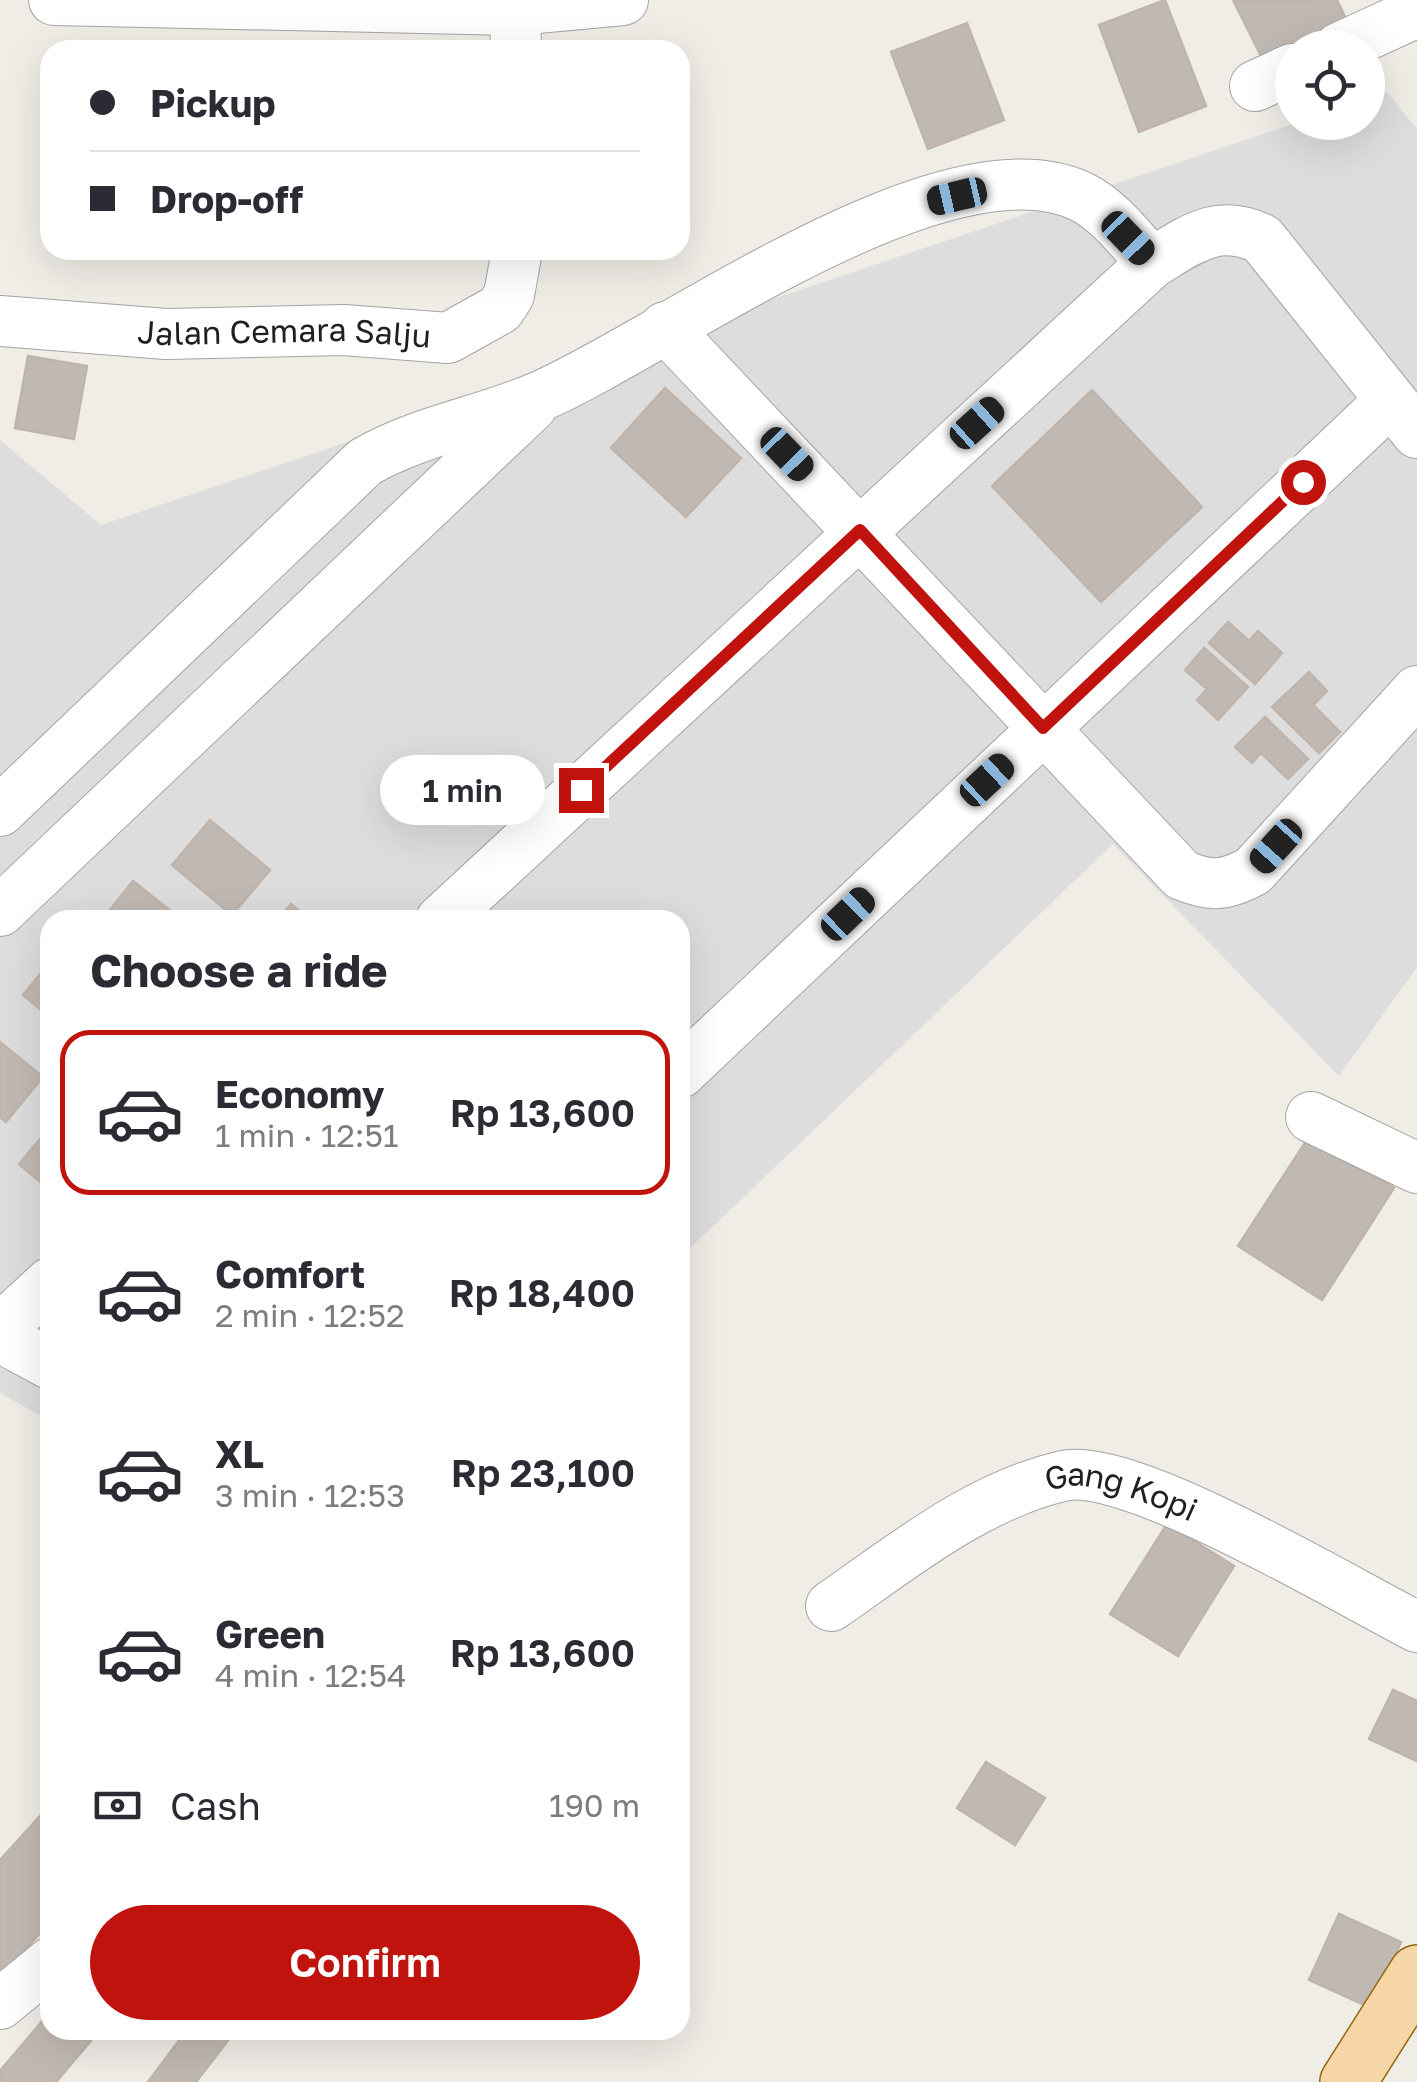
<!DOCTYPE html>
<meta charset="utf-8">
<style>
:root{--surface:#fff;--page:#f2f2f3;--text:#2b2b33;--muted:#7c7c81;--line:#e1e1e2;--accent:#c1130e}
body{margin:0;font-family:"Golos Text",sans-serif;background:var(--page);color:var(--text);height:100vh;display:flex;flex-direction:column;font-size:38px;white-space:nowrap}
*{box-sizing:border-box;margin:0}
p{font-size:32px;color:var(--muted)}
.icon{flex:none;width:55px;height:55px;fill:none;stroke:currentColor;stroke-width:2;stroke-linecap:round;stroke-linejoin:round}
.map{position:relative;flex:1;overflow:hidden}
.sheet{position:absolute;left:40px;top:910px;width:650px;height:1130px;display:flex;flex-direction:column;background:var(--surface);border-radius:30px;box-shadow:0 10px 40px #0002}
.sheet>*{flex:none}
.banner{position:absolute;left:40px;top:40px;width:650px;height:220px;border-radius:30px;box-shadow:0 10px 40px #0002;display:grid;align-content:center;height:220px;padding:0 50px;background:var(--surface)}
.buttons{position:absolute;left:1275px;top:30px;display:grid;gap:20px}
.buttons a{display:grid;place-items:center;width:110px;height:110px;border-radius:50%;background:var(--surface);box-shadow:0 10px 40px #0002;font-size:50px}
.end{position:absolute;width:45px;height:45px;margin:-22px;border:12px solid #c1130e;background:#fff;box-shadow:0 0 0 5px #fff}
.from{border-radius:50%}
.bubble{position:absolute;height:70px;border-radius:35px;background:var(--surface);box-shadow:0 10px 40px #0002;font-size:32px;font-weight:600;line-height:70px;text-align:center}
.car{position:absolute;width:30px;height:60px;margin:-30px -15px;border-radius:12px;box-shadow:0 0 8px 2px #0007;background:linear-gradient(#222 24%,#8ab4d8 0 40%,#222 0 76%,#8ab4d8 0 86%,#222 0)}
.banner b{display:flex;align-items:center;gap:35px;height:95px;font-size:38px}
.banner b+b{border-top:2px solid var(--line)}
.banner i{width:25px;height:25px;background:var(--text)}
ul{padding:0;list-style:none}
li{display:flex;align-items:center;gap:30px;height:165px;margin:0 20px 15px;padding:0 30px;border:5px solid transparent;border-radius:30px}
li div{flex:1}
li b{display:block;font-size:38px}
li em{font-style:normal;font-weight:600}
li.current{border-color:var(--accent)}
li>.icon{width:90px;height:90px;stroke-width:1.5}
h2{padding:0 50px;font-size:45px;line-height:120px}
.pay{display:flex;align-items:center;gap:25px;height:110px;padding:0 50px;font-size:38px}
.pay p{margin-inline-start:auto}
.primary-button{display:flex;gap:20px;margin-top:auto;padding:20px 50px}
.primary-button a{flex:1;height:115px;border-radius:60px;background:var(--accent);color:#fff;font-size:40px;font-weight:600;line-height:115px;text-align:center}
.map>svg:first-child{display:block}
.residential{fill:#dedddd}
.building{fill:#c0b9b3;stroke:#c0b4aa;stroke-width:2.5}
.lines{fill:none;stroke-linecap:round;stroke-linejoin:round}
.minor-casing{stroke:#a4a4a4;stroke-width:52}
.major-casing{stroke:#91680a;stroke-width:58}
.minor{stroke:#fff;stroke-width:50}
.major{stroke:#f6d5a6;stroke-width:55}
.route{stroke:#c1130e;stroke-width:12}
.labels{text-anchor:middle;stroke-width:8;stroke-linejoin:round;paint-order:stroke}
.street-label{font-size:32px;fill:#202020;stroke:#fff}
</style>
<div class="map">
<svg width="1417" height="2082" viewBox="0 0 1417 2082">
<rect width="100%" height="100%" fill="#f0ede7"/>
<path class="residential" d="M1387,92L1417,129V967L1339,1076L1113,844L680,1258V920H50V1421L0,1393V440L101,525L1296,123L1368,122V98Z"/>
<path class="building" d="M1165,0L1206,106L1139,132L1099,25Z
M1233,0H1337L1346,19L1263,60Z
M967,23L1004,120L928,149L891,52Z
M28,356L87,366L74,439L15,428Z
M665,388L741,458L686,517L611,448Z
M1092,390L1202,507L1101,602L992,486Z
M1228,622L1249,641L1258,631L1282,653L1255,684L1209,643Z
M1204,648L1248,687L1218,720L1197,700L1207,689L1185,670Z
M1309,672L1327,691L1313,705L1340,732L1319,753L1272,707Z
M1265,717L1308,759L1288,779L1261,753L1252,763L1235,747Z
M210,820L270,870L232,915L172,865Z
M133,881L182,920H102Z
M291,904L310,920H277Z
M50,962V1017L23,995Z
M0,1042L43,1077L6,1122L0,1117Z
M50,1127V1190L19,1164Z
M1310,1135L1394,1188L1322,1300L1238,1246Z
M1167,1524L1234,1566L1178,1656L1110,1614Z
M1393,1690L1417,1701V1761L1369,1739Z
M986,1762L1045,1798L1015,1845L957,1808Z
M50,1805V1922L0,1978V1860Z
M1339,1914L1401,1942L1371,2008L1309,1980Z
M50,2012V2030H100L56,2082H0V2071Z
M187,2030H236L196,2082H148Z"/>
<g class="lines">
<g class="minor-casing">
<g id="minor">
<path d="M54,0L515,10L623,0"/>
<path d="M515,0L516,50"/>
<path d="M1339,48L1417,12"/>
<path d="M1255,86L1292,69"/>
<path id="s1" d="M0,321L166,334L344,330L448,338L500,309L509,295L517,250"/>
<path d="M665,327L1182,875C1211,887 1225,886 1253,871L1417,691"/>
<path d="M0,811L365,462C420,430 485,421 543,395C667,340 944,134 1080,196C1109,210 1131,240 1152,263C1190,240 1218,217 1262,239L1417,433"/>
<path d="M0,911L532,406"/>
<path d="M441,920L1152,263"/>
<path d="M680,1073L1390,401"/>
<path d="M1311,1117L1417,1168"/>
<path d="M0,1329L50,1283"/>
<path d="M0,1337L50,1364"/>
<path id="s2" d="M831,1606C902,1557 976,1496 1063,1476C1128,1460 1348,1592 1417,1627"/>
<path d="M0,2004L50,1963"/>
</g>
</g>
<g class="major-casing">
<path id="major" d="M1348,2082L1417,1973"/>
</g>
<use href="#minor" class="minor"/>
<use href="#major" class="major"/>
</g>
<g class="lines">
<path class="route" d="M581,790L860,530L1043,728L1303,482"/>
</g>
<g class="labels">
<g class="street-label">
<text dy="11" stroke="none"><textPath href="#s1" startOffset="285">Jalan Cemara Salju</textPath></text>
<text dy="11" stroke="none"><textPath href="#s2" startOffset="328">Gang Kopi</textPath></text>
</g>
</g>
</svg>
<div class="buttons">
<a><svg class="icon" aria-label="locate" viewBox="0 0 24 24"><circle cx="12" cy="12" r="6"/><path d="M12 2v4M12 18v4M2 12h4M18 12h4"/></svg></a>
</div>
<i class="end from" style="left:1303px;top:482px"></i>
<i class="end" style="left:581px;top:790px"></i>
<div class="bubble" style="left:380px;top:755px;width:165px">1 min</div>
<i class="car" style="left:957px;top:196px;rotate:257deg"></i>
<i class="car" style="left:1128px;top:238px;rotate:136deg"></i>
<i class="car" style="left:977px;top:423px;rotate:48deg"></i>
<i class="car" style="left:787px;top:454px;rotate:136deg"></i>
<i class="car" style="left:987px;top:780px;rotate:47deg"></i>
<i class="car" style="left:1276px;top:846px;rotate:222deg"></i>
<i class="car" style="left:848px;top:914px;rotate:46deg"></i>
<div class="banner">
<b><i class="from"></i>Pickup</b>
<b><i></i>Drop-off</b>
</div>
<section class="sheet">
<h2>Choose a ride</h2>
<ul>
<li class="current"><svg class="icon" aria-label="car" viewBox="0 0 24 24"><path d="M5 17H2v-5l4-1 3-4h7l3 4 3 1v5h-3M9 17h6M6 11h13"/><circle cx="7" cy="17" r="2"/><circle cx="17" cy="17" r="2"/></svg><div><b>Economy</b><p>1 min · 12:51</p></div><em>Rp 13,600</em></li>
<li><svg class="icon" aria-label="car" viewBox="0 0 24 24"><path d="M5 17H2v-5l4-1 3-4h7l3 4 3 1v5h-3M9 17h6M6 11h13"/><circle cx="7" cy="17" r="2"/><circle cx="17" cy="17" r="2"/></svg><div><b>Comfort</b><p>2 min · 12:52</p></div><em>Rp 18,400</em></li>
<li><svg class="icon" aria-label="car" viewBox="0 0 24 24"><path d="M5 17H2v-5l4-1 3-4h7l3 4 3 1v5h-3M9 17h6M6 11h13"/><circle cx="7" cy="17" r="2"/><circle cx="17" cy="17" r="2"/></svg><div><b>XL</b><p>3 min · 12:53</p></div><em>Rp 23,100</em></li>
<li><svg class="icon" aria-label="car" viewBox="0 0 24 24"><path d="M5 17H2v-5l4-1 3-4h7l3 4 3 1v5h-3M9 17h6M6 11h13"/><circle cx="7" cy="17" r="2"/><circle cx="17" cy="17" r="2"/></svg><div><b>Green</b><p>4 min · 12:54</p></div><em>Rp 13,600</em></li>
</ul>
<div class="pay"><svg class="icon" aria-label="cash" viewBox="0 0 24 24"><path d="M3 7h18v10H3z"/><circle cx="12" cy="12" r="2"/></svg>Cash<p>190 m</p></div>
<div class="primary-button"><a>Confirm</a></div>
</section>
</div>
